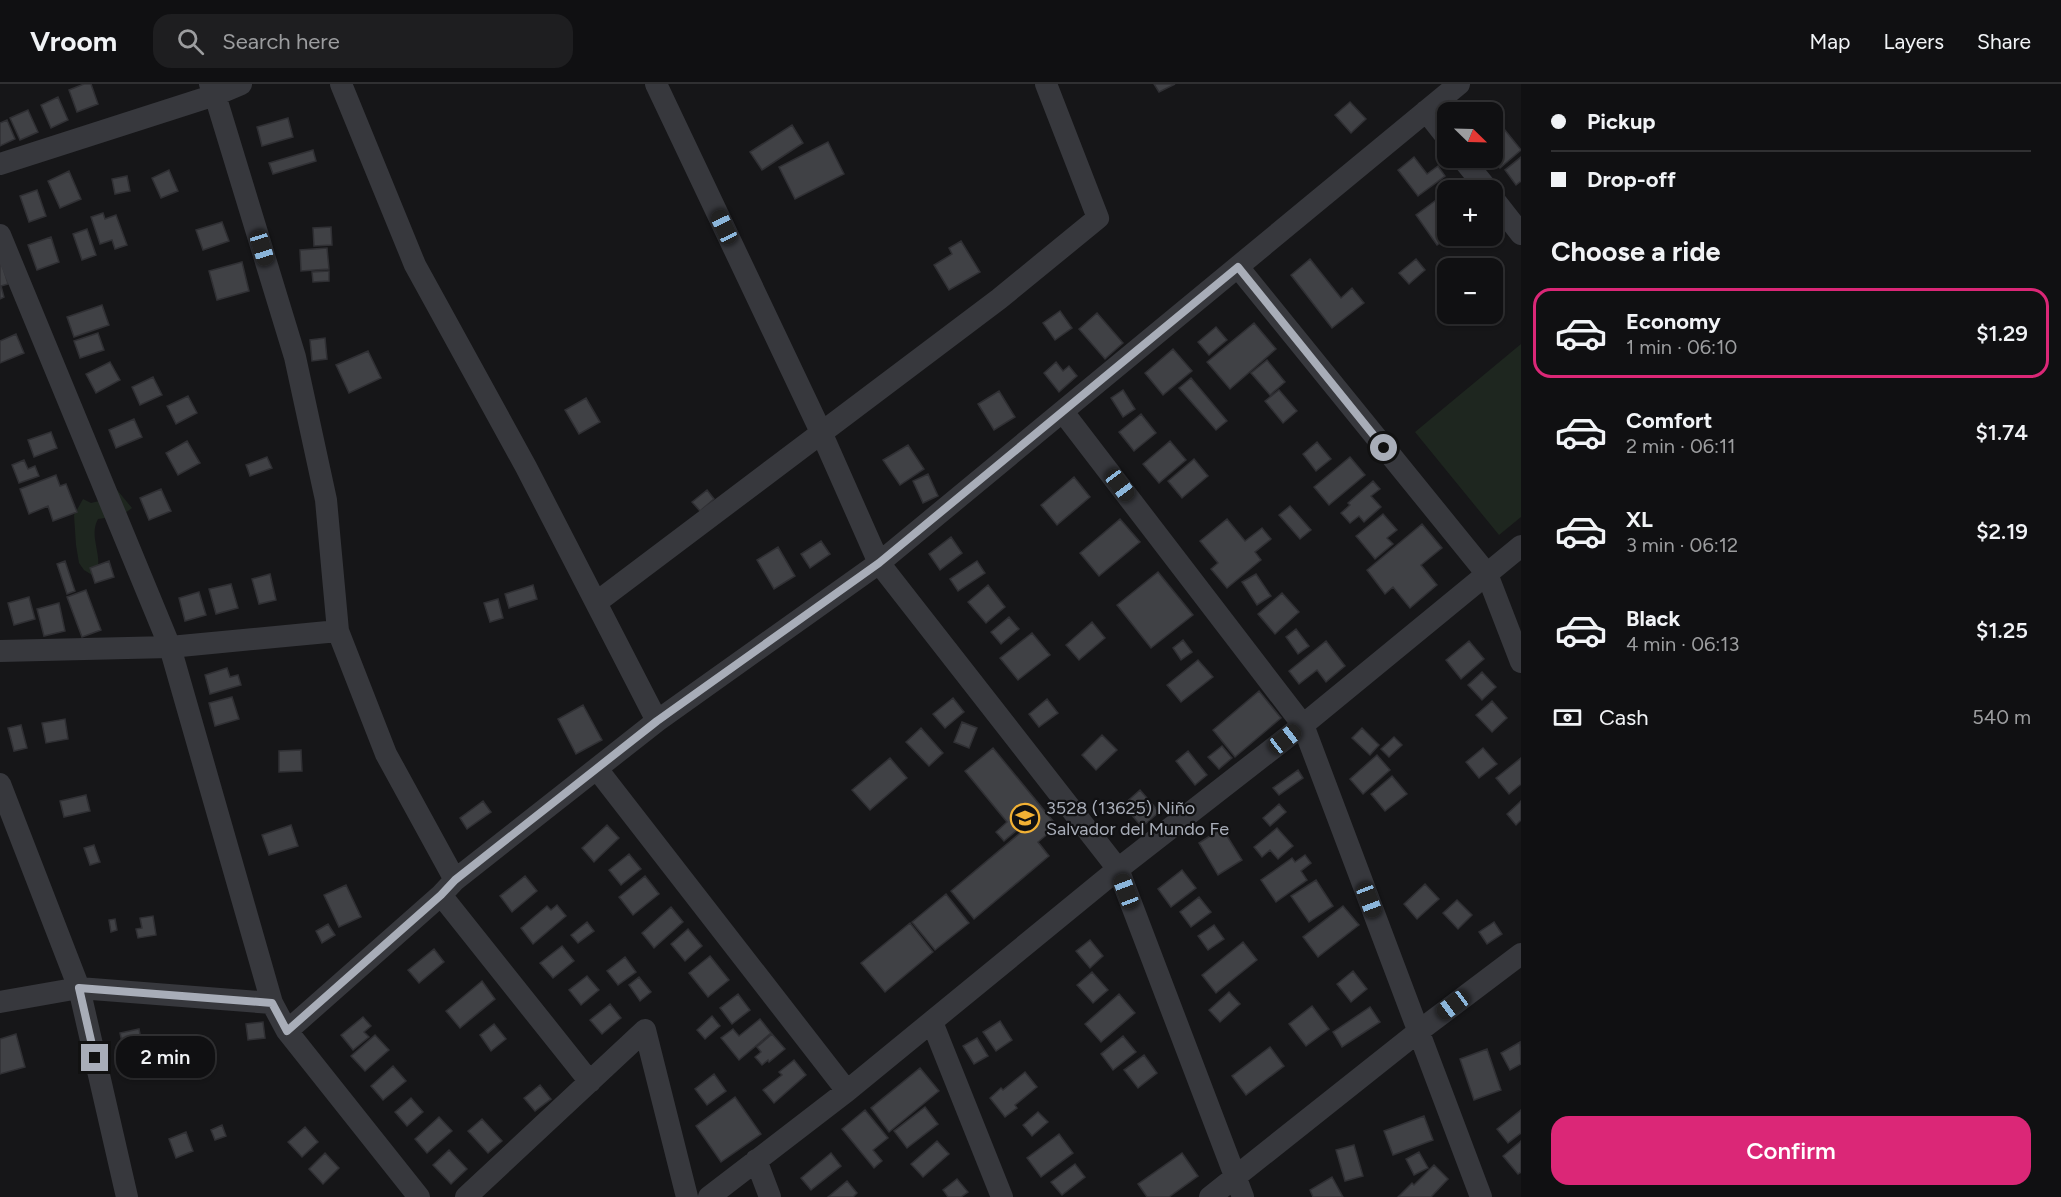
<!DOCTYPE html>
<meta charset="utf-8">
<style>
:root{--surface:#101012;--page:#1e1e20;--text:#f1f3f6;--muted:#9c9d9f;--line:#303032;--accent:#db2777}
body{margin:0;font-family:Figtree,sans-serif;background:var(--page);color:var(--text);height:100vh;display:flex;flex-direction:column;font-size:22px;white-space:nowrap}
*{box-sizing:border-box;margin:0}
p{font-size:20px;color:var(--muted)}
.icon{flex:none;width:33px;height:33px;fill:none;stroke:currentColor;stroke-width:2;stroke-linecap:round;stroke-linejoin:round}
.map{position:relative;flex:1;overflow:hidden}
.sheet{display:flex;flex-direction:column;background:var(--surface);width:540px}
.sheet>*{flex:none}
.top-card{display:grid;align-content:center;height:132px;padding:0 30px;background:var(--surface)}
.needle{width:39px;rotate:113deg}
.tools{position:absolute;left:1437px;top:18px;display:grid;gap:12px}
.tools a{display:grid;place-items:center;width:66px;height:66px;border-radius:12px;background:var(--surface);box-shadow:0 2px 4px #0004,0 0 0 2px var(--line);font-size:30px}
.end{position:absolute;width:27px;height:27px;margin:-14px;border:8px solid #a8adb8;background:#111;box-shadow:0 0 0 3px #111}
.from{border-radius:50%}
.bubble{position:absolute;height:42px;border-radius:18px;background:var(--surface);box-shadow:0 2px 4px #0004,0 0 0 2px var(--line);font-size:20px;font-weight:600;line-height:42px;text-align:center}
.car{position:absolute;width:18px;height:36px;margin:-18px -9px;border-radius:8px;box-shadow:0 0 4px 2px #0007;background:linear-gradient(#222 24%,#8ab4d8 0 40%,#222 0 76%,#8ab4d8 0 86%,#222 0)}
.top-card b{display:flex;align-items:center;gap:21px;height:57px;font-size:22px}
.top-card b+b{border-top:2px solid var(--line)}
.top-card i{width:15px;height:15px;background:var(--text)}
ul{padding:0;list-style:none}
li{display:flex;align-items:center;gap:18px;height:90px;margin:0 12px 9px;padding:0 18px;border:3px solid transparent;border-radius:18px}
li div{flex:1}
li b{display:block;font-size:22px}
li em{font-style:normal;font-weight:600}
li.on{border-color:var(--accent)}
li>.icon{width:54px;height:54px;stroke-width:1.5}
h2{padding:0 30px;font-size:27px;line-height:72px}
.pay{display:flex;align-items:center;gap:15px;height:66px;padding:0 30px;font-size:22px}
.pay p{margin-inline-start:auto}
.action{display:flex;gap:12px;margin-top:auto;padding:12px 30px}
.action a{flex:1;height:69px;border-radius:18px;background:var(--accent);color:#fff;font-size:24px;font-weight:600;line-height:69px;text-align:center}
header{display:flex;align-items:center;gap:36px;box-sizing:border-box;height:84px;padding:0 30px;background:var(--surface);border-bottom:2px solid var(--line)}
header strong{font-size:28px}
nav{display:flex;gap:33px;margin-inline-start:auto;font-size:21px}
.search{width:420px;height:54px;background:var(--page);display:flex;align-items:center;gap:15px;box-sizing:border-box;padding:0 21px;border-radius:18px;color:var(--muted);font-size:22px}
main{display:flex;flex:1;min-height:0}
.map>svg:first-child{display:block}
.green{fill:#1e261f}
.building{fill:#404145;stroke:#303034;stroke-width:1.5}
.lines{fill:none;stroke-linecap:round;stroke-linejoin:round}
.minor{stroke:#37383d;stroke-width:22}
.route{stroke:#a8adb8;stroke-width:8}
.labels{text-anchor:middle;stroke-width:4.5;stroke-linejoin:round;paint-order:stroke}
.poi-label{font-size:18px;fill:#a8adb8;stroke:#111113;text-anchor:start}
</style>
<header>
<strong>Vroom</strong>
<div class="search"><svg class="icon" aria-label="search" viewBox="0 0 24 24"><circle cx="10" cy="10" r="6"/><path d="M15 15l6 6"/></svg>Search here</div>
<nav><a>Map</a><a>Layers</a><a>Share</a></nav>
</header>
<main>
<div class="map">
<svg width="1521" height="1113" viewBox="0 0 1521 1113">
<rect width="100%" height="100%" fill="#161618"/>
<path class="green" d="M1521,260V433L1499,451L1415,348Z
M108,395L132,424L121,432L98,435C88,453 104,472 96,490L92,491L84,486L79,479L76,461L74,431L83,415L91,419L99,417Z"/>
<path class="building" d="M84,0H91L98,20L77,28L69,6Z
M1154,0H1175L1159,8Z
M58,13L68,36L51,44L41,21Z
M1350,18L1366,35L1351,49L1335,31Z
M1484,19L1491,28H1471Z
M28,26L38,48L20,56L10,34Z
M1492,30L1521,66L1500,84L1491,74Z
M288,34L293,53L262,62L257,43Z
M7,36L15,55L0,62V39Z
M792,41L803,59L762,86L750,68Z
M828,58L844,90L795,115L779,83Z
M313,66L316,77L273,90L269,79Z
M1414,73L1427,90L1438,82L1445,92L1418,112L1398,86Z
M1521,73V97L1516,101L1505,86Z
M169,86L178,107L161,114L152,94Z
M69,87L81,115L60,124L48,97Z
M127,92L130,107L115,110L112,95Z
M37,106L46,132L29,138L20,112Z
M1443,111L1448,116V152H1450L1437,161L1416,131Z
M103,129L105,135L116,131L127,161L115,165L112,156L100,160L91,133Z
M222,138L229,157L203,166L196,146Z
M331,143L332,161L314,162L313,144Z
M87,145L96,171L82,176L73,150Z
M51,153L59,178L37,186L28,161Z
M961,157L980,188L949,206L934,181L952,170L949,164Z
M327,164L329,185L301,187L300,166Z
M0,173L8,200L1,202L4,213L0,215Z
M1310,175L1341,214L1352,204L1364,219L1332,244L1291,191Z
M1416,175L1425,186L1409,200L1399,189Z
M242,178L249,207L217,216L209,187Z
M329,187V197L313,198L312,188Z
M102,221L109,241L74,253L67,233Z
M1060,227L1072,244L1055,256L1043,239Z
M1097,229L1123,259L1105,275L1079,245Z
M1254,239L1276,265L1230,305L1207,278Z
M1216,243L1227,256L1209,271L1198,258Z
M98,249L104,266L80,274L74,257Z
M16,250L24,269L0,279V257Z
M325,254L327,275L312,277L310,256Z
M1173,265L1192,287L1163,311L1145,289Z
M368,267L381,294L349,309L336,281Z
M1267,276L1285,298L1270,311L1251,289Z
M110,278L120,296L96,309L86,290Z
M1056,278L1063,287L1069,282L1077,292L1059,308L1044,289Z
M153,293L162,311L140,321L132,303Z
M1191,294L1227,337L1216,346L1179,304Z
M1123,306L1135,325L1123,333L1111,314Z
M1279,306L1297,327L1283,339L1265,317Z
M999,307L1015,333L994,346L978,320Z
M188,312L197,329L176,340L167,322Z
M586,314L600,338L579,350L565,326Z
M1141,330L1156,349L1134,367L1119,348Z
M134,335L142,353L116,364L109,346Z
M51,348L57,364L34,373L28,356Z
M187,357L200,379L178,391L166,369Z
M1170,357L1186,376L1159,399L1143,380Z
M1317,358L1331,375L1316,387L1303,370Z
M908,361L924,385L900,401L883,376Z
M267,373L272,384L250,392L246,381Z
M1350,373L1365,391L1329,421L1314,403Z
M1194,375L1208,392L1182,414L1168,397Z
M24,376L28,385L35,382L39,392L19,399L12,381Z
M928,390L938,412L923,419L913,397Z
M56,391L60,402L66,400L77,428L53,437L48,422L29,430L20,405Z
M1074,393L1090,413L1057,441L1041,421Z
M1373,397L1380,405L1371,412L1381,423L1364,438L1359,432L1350,439L1341,429L1350,421L1348,419Z
M161,405L171,427L149,436L140,414Z
M707,406L714,415L700,427L692,418Z
M1290,422L1311,446L1300,455L1279,431Z
M1383,430L1397,446L1387,454L1393,460L1375,475L1356,452Z
M1120,435L1140,458L1099,492L1080,469Z
M1227,435L1245,457L1262,444L1271,455L1255,468L1261,476L1227,504L1211,485L1218,479L1200,457Z
M1422,440L1442,464L1421,481L1437,501L1410,524L1393,503L1385,510L1367,486Z
M951,453L962,469L940,486L929,470Z
M821,457L830,470L810,484L801,470Z
M778,463L795,492L774,505L757,476Z
M65,477L75,507L67,510L57,480Z
M109,477L114,493L95,499L90,484Z
M977,477L985,489L958,507L950,495Z
M1158,488L1193,531L1151,564L1117,521Z
M270,490L276,516L259,520L252,495Z
M1256,490L1271,512L1257,521L1242,498Z
M231,500L238,524L216,530L209,505Z
M533,501L537,515L509,524L505,510Z
M988,501L1005,523L986,539L968,518Z
M86,506L101,546L82,553L67,513Z
M199,508L206,531L185,537L179,514Z
M1282,509L1299,528L1275,550L1258,530Z
M29,513L35,535L14,541L8,519Z
M498,515L503,534L490,538L484,519Z
M59,519L65,547L44,552L37,525Z
M1009,533L1019,545L1001,560L991,548Z
M1092,538L1105,554L1079,576L1066,561Z
M1296,545L1309,562L1298,570L1286,553Z
M1032,549L1050,571L1018,596L1000,574Z
M1183,556L1192,568L1181,576L1173,564Z
M1326,557L1345,582L1326,598L1317,586L1299,600L1289,587Z
M1469,557L1484,575L1461,595L1446,576Z
M1198,576L1213,593L1181,618L1167,601Z
M227,584L230,593L238,591L241,601L210,610L205,591Z
M1482,588L1496,603L1482,616L1468,601Z
M1259,607L1281,634L1235,673L1213,646Z
M232,613L239,635L215,642L209,619Z
M953,614L964,628L945,644L933,630Z
M1047,615L1058,629L1039,643L1029,630Z
M1492,617L1507,634L1492,648L1476,631Z
M583,621L602,656L576,670L558,635Z
M65,635L68,655L46,659L42,639Z
M962,638L977,644L969,664L954,658Z
M21,641L27,664L14,667L8,644Z
M921,644L943,669L929,682L906,658Z
M1362,644L1379,661L1370,671L1352,654Z
M1102,651L1117,666L1096,686L1082,671Z
M1394,653L1402,661L1389,673L1381,665Z
M1222,662L1232,674L1219,685L1208,673Z
M993,664L1057,742L1038,758L1049,772L974,835L951,807L1026,744L1023,741L1004,757L996,748L1007,738L965,687Z
M1483,664L1497,680L1479,694L1466,678Z
M301,666L302,687L279,688V667Z
M1188,667L1207,691L1195,701L1176,677Z
M1377,671L1390,686L1363,710L1350,695Z
M890,674L907,694L870,726L852,706Z
M1521,674V700L1509,710L1496,694Z
M1298,686L1303,694L1279,711L1273,704Z
M1392,692L1407,710L1385,727L1371,710Z
M1140,706L1159,728L1142,743L1123,721Z
M86,711L90,727L64,733L60,717Z
M483,717L491,728L467,745L460,734Z
M1521,717V736L1516,741L1507,730Z
M1279,720L1286,728L1270,742L1263,734Z
M291,741L298,762L269,771L262,751Z
M607,741L619,754L594,778L582,764Z
M1222,744L1242,776L1218,791L1199,759Z
M1277,744L1293,762L1278,775L1270,766L1262,773L1254,763Z
M94,761L100,778L90,781L84,764Z
M629,770L641,785L621,801L609,786Z
M1305,771L1311,779L1301,787L1307,796L1276,818L1261,796L1292,774L1295,778Z
M1182,786L1196,804L1171,823L1158,805Z
M525,792L537,807L512,828L500,812Z
M645,792L659,810L633,831L619,813Z
M1316,796L1333,822L1309,838L1291,812Z
M1425,800L1439,815L1417,835L1404,820Z
M346,801L361,833L339,843L324,811Z
M946,810L969,839L935,866L912,838Z
M1199,813L1211,828L1191,843L1180,828Z
M1457,816L1472,831L1458,845L1443,829Z
M557,821L566,832L533,860L521,844L547,822L551,826Z
M1343,822L1359,841L1318,873L1303,853Z
M671,823L683,838L654,864L642,849Z
M153,832L156,851L138,854L136,845L142,844L140,834Z
M115,835L117,846L111,848L109,836Z
M587,838L594,847L578,859L571,851Z
M1494,838L1502,850L1487,860L1479,848Z
M910,839L933,868L885,908L861,879Z
M328,840L335,851L322,859L316,847Z
M1214,841L1224,855L1208,866L1198,852Z
M688,845L702,862L685,877L671,860Z
M1090,856L1103,872L1090,884L1076,867Z
M1243,858L1257,876L1216,909L1202,891Z
M562,862L574,877L553,894L540,879Z
M434,865L444,878L419,899L408,886Z
M710,872L729,896L708,913L689,889Z
M625,873L636,888L618,901L607,887Z
M1353,887L1367,905L1351,918L1337,900Z
M1092,888L1108,906L1093,919L1077,901Z
M587,892L599,906L581,921L569,906Z
M639,893L651,908L640,917L629,901Z
M482,897L495,915L460,944L446,927Z
M1229,908L1240,920L1220,938L1209,926Z
M738,910L750,926L732,940L720,924Z
M1119,910L1135,929L1101,958L1085,940Z
M610,920L621,934L602,950L590,936Z
M1312,922L1329,945L1306,962L1289,940Z
M1370,923L1380,938L1342,963L1333,948Z
M712,932L720,942L705,955L697,946Z
M363,933L371,942L364,948L369,953L353,966L341,951Z
M760,935L771,949L739,976L721,954L733,945L739,952Z
M1000,937L1012,956L996,967L983,948Z
M263,938L265,954L248,956L246,940Z
M494,940L506,955L491,967L480,951Z
M139,945L141,955L122,958L120,949Z
M16,950L25,983L0,990V955Z
M772,950L785,965L769,978L768,976L762,981L755,973L761,968L757,963Z
M170,951L175,972L166,975L161,953Z
M375,951L389,966L365,987L351,972Z
M1123,952L1136,968L1113,986L1101,970Z
M977,954L988,972L974,980L963,962Z
M1520,958L1521,980L1510,986L1501,969Z
M1270,963L1284,982L1246,1011L1232,992Z
M1487,965L1501,1006L1474,1016L1460,975Z
M130,971L133,981L122,984L119,974Z
M1144,971L1157,989L1138,1004L1124,986Z
M794,976L806,991L774,1019L763,1006L782,991L779,988Z
M393,982L406,997L383,1016L371,1002Z
M920,984L939,1007L889,1048L871,1024Z
M1025,988L1037,1003L1015,1021L1017,1024L1005,1033L990,1014L1001,1004L1003,1006Z
M714,990L726,1007L707,1021L695,1005Z
M540,1001L551,1015L535,1027L524,1014Z
M735,1013L761,1050L721,1078L696,1042Z
M411,1014L423,1028L407,1042L395,1028Z
M925,1023L938,1040L907,1064L894,1047Z
M865,1026L888,1054L873,1066L882,1077L874,1084L842,1045Z
M1521,1026V1049L1508,1059L1497,1045Z
M1038,1028L1048,1038L1032,1052L1023,1041Z
M1424,1032L1433,1056L1393,1071L1384,1047Z
M439,1033L452,1047L427,1069L415,1055Z
M482,1035L502,1057L488,1069L468,1047Z
M222,1041L226,1052L215,1056L211,1046Z
M305,1043L318,1058L302,1073L288,1058Z
M186,1048L193,1067L176,1074L169,1055Z
M1059,1050L1073,1069L1041,1093L1027,1074Z
M937,1057L949,1070L923,1093L911,1080Z
M1521,1057V1088L1518,1090L1503,1072Z
M1354,1061L1363,1092L1345,1097L1336,1066Z
M449,1066L467,1085L451,1100L433,1081Z
M1419,1068L1428,1084L1414,1091L1406,1075Z
M325,1069L339,1084L323,1100L309,1085Z
M831,1069L841,1082L811,1106L801,1094Z
M1182,1069L1198,1092L1169,1113H1147L1138,1100Z
M1075,1080L1085,1093L1062,1111L1051,1098Z
M1434,1081L1448,1095L1431,1113H1398L1412,1099L1414,1101Z
M1332,1093L1343,1113H1313L1310,1106Z
M957,1095L968,1108L961,1113H948L943,1106Z
M847,1097L857,1109L853,1113H828Z"/>
<g class="lines">
<path class="minor" d="M210,0L215,11L295,273L326,416L338,547L386,670L455,796
M341,0L415,181L526,383L657,637
M656,0L821,348L879,479L1118,785L1243,1113
M1426,27L1448,55
M1462,74L1488,106
M0,80L215,11L241,0
M1492,113L1521,150
M0,151L170,563L272,919L287,947L419,1113
M1238,183L1487,490L1521,578
M1063,328L1303,641L1481,1113
M597,518L999,215L1098,134L1046,0
M0,567L170,563L338,547
M597,685L847,1007
M0,700L79,904L127,1113
M441,811L590,998
M0,918L79,904L272,919
M932,938L1002,1113
M287,947L441,811L455,796L657,637L879,479L1459,0
M756,1076L770,1113
M466,1113L645,946L687,1113
M709,1113L847,1007L1118,785L1303,641L1521,462
M1210,1113L1419,947L1521,870"/>
</g>
<g class="lines">
<path class="route" d="M95,974L79,904L272,919L287,947L441,811L455,796L657,637L879,479L1238,183L1384,364"/>
</g>
<defs>
<g id="school-ring" transform="scale(1.5)"><circle r="9.5" fill="#111113" stroke="#f2b134" stroke-width="1.5"/><path d="M0-5L7-2L0 1L-7-2ZM-4 1L0 2.5L4 1V4Q0 6-4 4Z" fill="#f2b134"/></g>
</defs>
<g fill-rule="evenodd">
<use href="#school-ring" x="1025" y="734"/>
</g>
<g class="labels">
<g class="poi-label">
<text x="1046" y="730">3528 (13625) Niño<tspan x="1046" dy="21">Salvador del Mundo Fe</tspan></text>
</g>
</g>
</svg>
<div class="tools">
<a><svg class="needle" viewBox="-14 -14 28 28"><path d="M0-13l5 13h-10z" fill="#e53935"/><path d="M0 13l5-13h-10z" fill="#9c9d9f"/></svg></a>
<a>+</a>
<a>−</a>
</div>
<i class="end from" style="left:1384px;top:364px"></i>
<i class="end" style="left:95px;top:974px"></i>
<div class="bubble" style="left:116px;top:952px;width:99px">2 min</div>
<i class="car" style="left:724px;top:143px;rotate:335deg"></i>
<i class="car" style="left:262px;top:164px;rotate:163deg"></i>
<i class="car" style="left:1120px;top:401px;rotate:143deg"></i>
<i class="car" style="left:1285px;top:655px;rotate:52deg"></i>
<i class="car" style="left:1126px;top:807px;rotate:339deg"></i>
<i class="car" style="left:1369px;top:816px;rotate:159deg"></i>
<i class="car" style="left:1453px;top:921px;rotate:233deg"></i>
</div>
<section class="sheet">
<div class="top-card">
<b><i class="from"></i>Pickup</b>
<b><i></i>Drop-off</b>
</div>
<h2>Choose a ride</h2>
<ul>
<li class="on"><svg class="icon" aria-label="car" viewBox="0 0 24 24"><path d="M5 17H2v-5l4-1 3-4h7l3 4 3 1v5h-3M9 17h6M6 11h13"/><circle cx="7" cy="17" r="2"/><circle cx="17" cy="17" r="2"/></svg><div><b>Economy</b><p>1 min · 06:10</p></div><em>$1.29</em></li>
<li><svg class="icon" aria-label="car" viewBox="0 0 24 24"><path d="M5 17H2v-5l4-1 3-4h7l3 4 3 1v5h-3M9 17h6M6 11h13"/><circle cx="7" cy="17" r="2"/><circle cx="17" cy="17" r="2"/></svg><div><b>Comfort</b><p>2 min · 06:11</p></div><em>$1.74</em></li>
<li><svg class="icon" aria-label="car" viewBox="0 0 24 24"><path d="M5 17H2v-5l4-1 3-4h7l3 4 3 1v5h-3M9 17h6M6 11h13"/><circle cx="7" cy="17" r="2"/><circle cx="17" cy="17" r="2"/></svg><div><b>XL</b><p>3 min · 06:12</p></div><em>$2.19</em></li>
<li><svg class="icon" aria-label="car" viewBox="0 0 24 24"><path d="M5 17H2v-5l4-1 3-4h7l3 4 3 1v5h-3M9 17h6M6 11h13"/><circle cx="7" cy="17" r="2"/><circle cx="17" cy="17" r="2"/></svg><div><b>Black</b><p>4 min · 06:13</p></div><em>$1.25</em></li>
</ul>
<div class="pay"><svg class="icon" aria-label="cash" viewBox="0 0 24 24"><path d="M3 7h18v10H3z"/><circle cx="12" cy="12" r="2"/></svg>Cash<p>540 m</p></div>
<div class="action"><a>Confirm</a></div>
</section>
</main>
